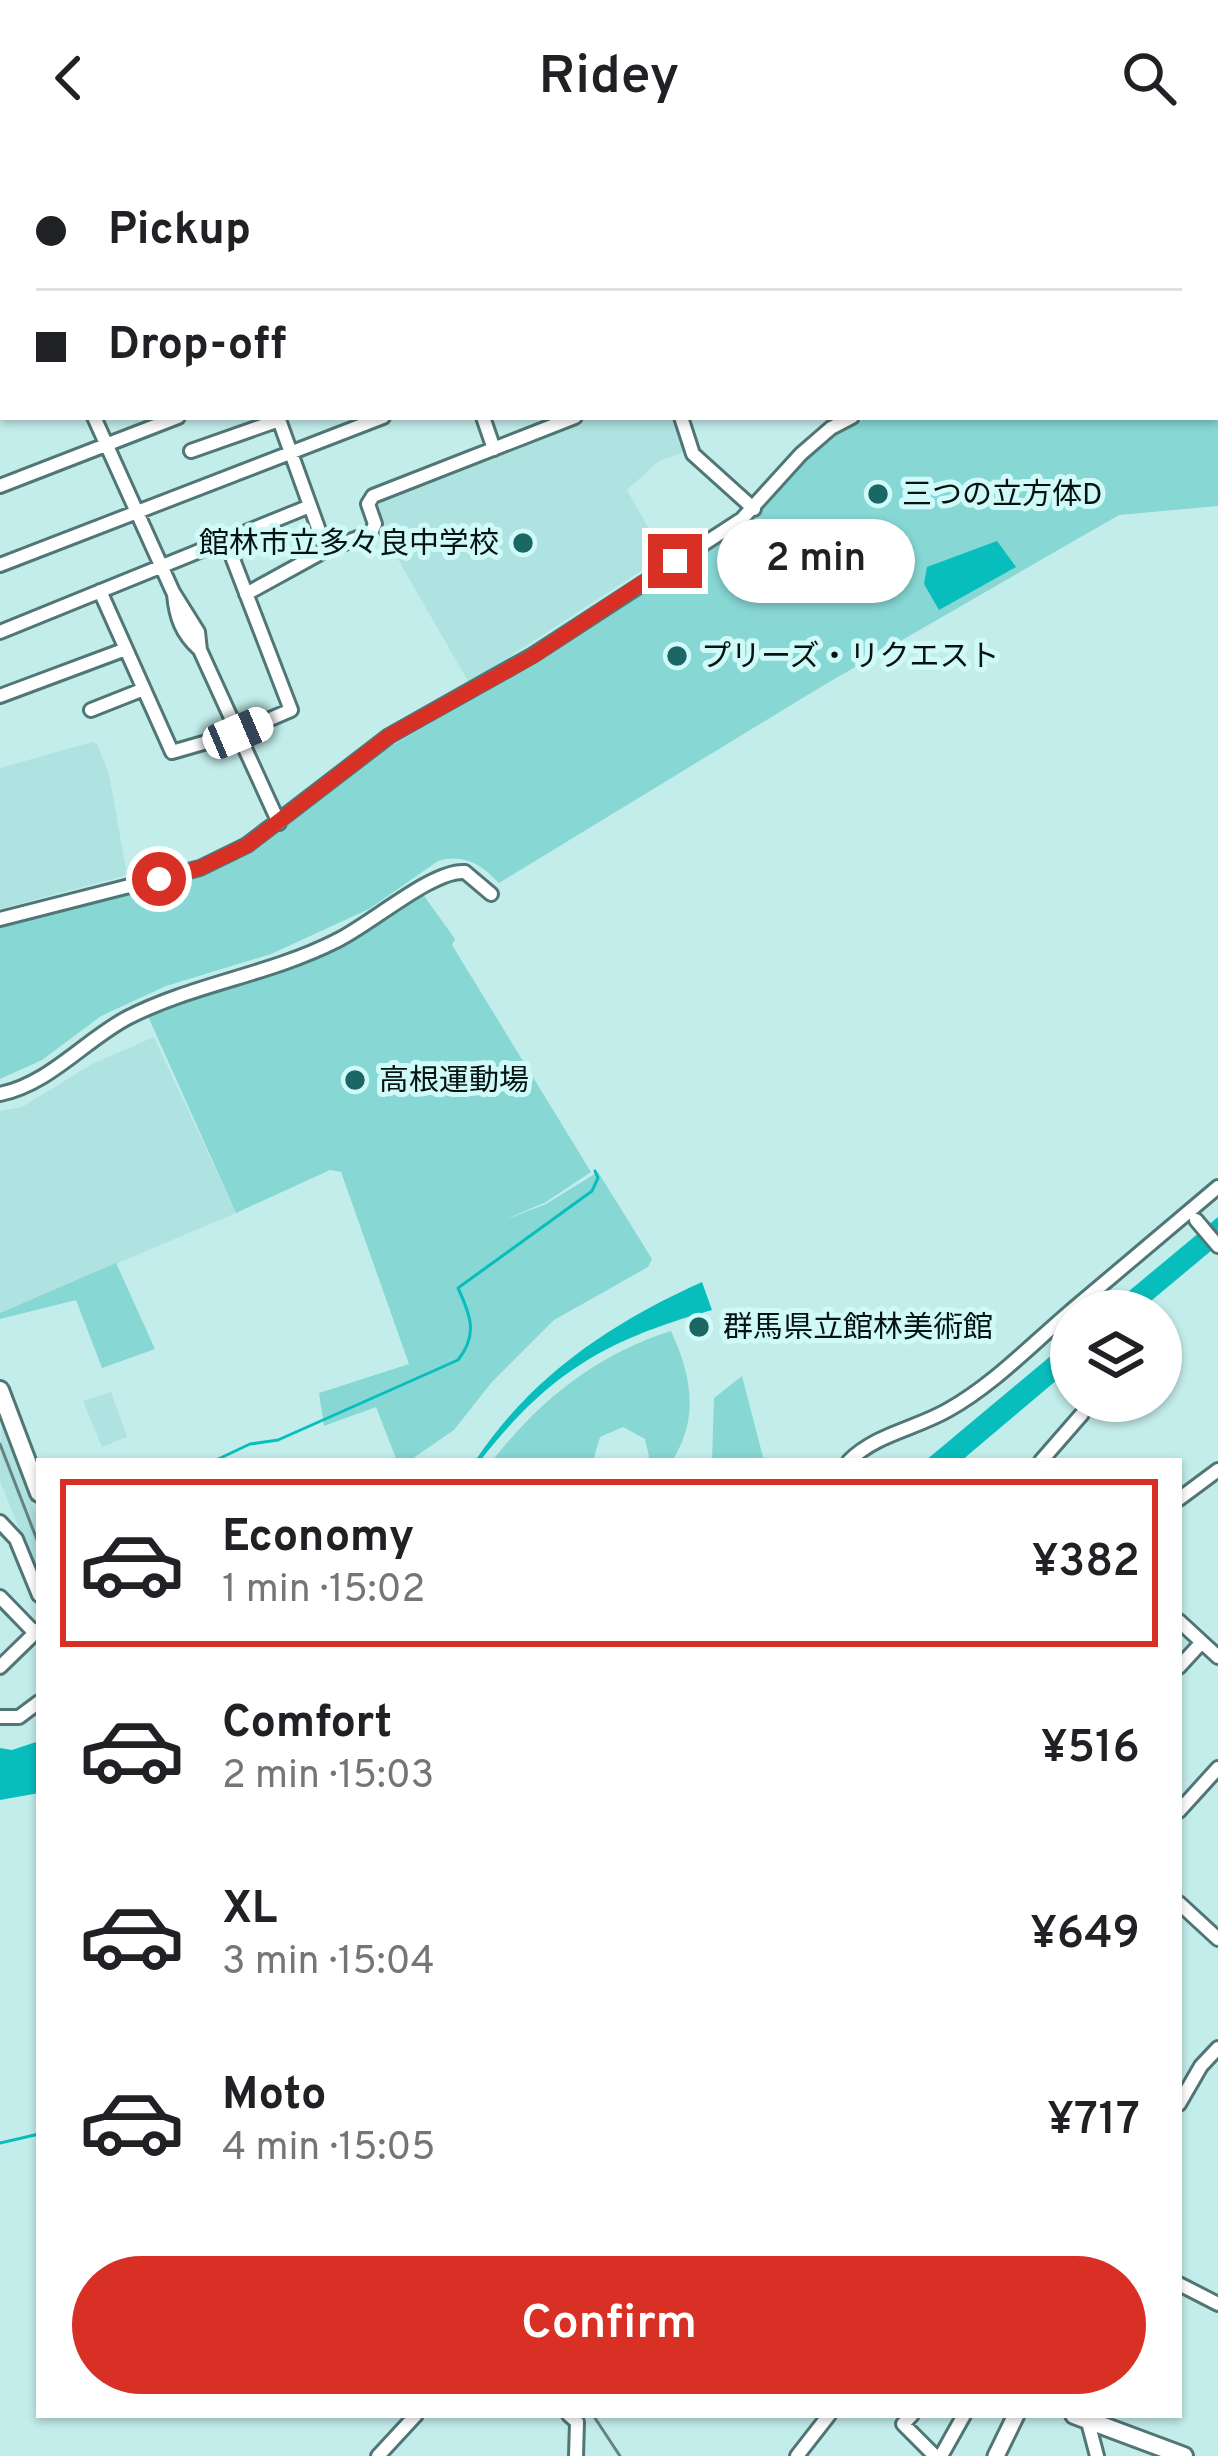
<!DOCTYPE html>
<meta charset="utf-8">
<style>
:root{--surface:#fff;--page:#f6f6f6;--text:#202124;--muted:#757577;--line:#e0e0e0;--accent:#d93025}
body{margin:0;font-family:Overpass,"Noto Sans JP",sans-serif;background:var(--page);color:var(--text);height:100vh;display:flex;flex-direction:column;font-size:45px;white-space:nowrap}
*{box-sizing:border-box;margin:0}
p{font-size:39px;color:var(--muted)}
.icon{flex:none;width:66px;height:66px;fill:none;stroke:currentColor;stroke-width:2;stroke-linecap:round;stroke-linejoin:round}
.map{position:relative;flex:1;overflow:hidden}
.side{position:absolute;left:36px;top:1302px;width:1146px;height:960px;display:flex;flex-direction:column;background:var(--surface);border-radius:0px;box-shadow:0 3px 9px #0004}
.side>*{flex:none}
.top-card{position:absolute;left:0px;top:0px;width:1218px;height:264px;box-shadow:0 3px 9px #0004;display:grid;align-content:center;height:264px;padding:0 36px;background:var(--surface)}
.tools{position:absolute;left:1050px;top:1134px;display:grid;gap:24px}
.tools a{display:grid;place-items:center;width:132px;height:132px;border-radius:50%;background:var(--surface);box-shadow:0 3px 9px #0004;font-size:60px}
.end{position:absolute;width:54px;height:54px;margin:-27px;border:15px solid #d93025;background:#fff;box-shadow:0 0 0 6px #fff}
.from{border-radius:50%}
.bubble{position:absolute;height:84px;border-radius:42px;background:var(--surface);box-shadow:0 3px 9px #0004;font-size:39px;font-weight:600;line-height:84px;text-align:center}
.car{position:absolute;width:36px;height:72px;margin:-36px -18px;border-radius:15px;box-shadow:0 0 9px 3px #0007;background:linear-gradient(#fff 24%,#345 0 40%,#fff 0 76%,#345 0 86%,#fff 0)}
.top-card b{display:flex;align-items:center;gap:42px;height:114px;font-size:45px}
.top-card b+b{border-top:3px solid var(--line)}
.top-card i{width:30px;height:30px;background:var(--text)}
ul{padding:21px 0 0;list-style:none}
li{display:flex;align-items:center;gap:36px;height:168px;margin:0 24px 18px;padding:0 12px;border:6px solid transparent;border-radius:0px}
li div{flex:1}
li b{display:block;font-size:45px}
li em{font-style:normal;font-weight:600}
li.on{border-color:var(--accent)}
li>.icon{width:108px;height:108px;stroke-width:1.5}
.cta{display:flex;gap:24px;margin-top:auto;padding:24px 36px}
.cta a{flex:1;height:138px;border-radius:72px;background:var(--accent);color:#fff;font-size:48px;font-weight:600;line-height:138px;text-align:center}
header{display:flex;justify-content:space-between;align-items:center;height:156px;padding:0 36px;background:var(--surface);font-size:54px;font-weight:600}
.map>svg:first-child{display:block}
.built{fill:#afe3e1}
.green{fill:#87d7d5}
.water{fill:#08bebc}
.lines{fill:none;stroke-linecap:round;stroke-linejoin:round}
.stream{stroke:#08bebc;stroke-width:3}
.minor-casing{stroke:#507675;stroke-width:18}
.major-casing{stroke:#507675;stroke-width:21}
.highway-casing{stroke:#507675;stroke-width:22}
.minor{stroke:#fff;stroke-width:12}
.major{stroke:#fff;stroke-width:15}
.highway{stroke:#fff;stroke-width:16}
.rail{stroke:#668381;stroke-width:3}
.route{stroke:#d93025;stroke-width:15}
.poi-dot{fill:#1a6766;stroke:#d0faf8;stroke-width:4.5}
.labels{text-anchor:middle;stroke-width:10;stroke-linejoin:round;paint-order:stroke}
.poi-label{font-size:30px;fill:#051413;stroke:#d0faf8;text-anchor:start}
</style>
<header><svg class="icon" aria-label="back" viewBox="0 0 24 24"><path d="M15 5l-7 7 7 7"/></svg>Ridey<svg class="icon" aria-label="search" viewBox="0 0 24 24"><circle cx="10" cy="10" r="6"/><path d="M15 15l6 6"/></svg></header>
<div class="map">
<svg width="1218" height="2300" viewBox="0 0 1218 2300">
<rect width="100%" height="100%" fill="#c3edeb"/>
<path class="built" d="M585,261H675L686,292L683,296L659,305L627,334L663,398L661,402L469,527L383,377L375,343Z
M92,586L97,588L109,618L127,719L0,753V612Z
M154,881L236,1057L0,1157V955L22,951L92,908Z
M111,1236L127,1281L102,1291L83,1245Z
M1,1269L39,1366V1422L0,1325Z"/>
<path class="green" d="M1218,118V350L1119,359L824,529L499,727C482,709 464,697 438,705L369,753L271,798L166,830L101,860L42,904L0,923V770L194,721L236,702L266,685L372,601L518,517L732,379C764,355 783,321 813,294C827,280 845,273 863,264L1215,261Z
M422,737L455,783L452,789L591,1016L546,1046L500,1066L546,1048L598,1016L652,1103L648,1111L554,1164L491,1227L454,1274L409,1305H397L376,1251L324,1270L319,1237L409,1208L341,1016L330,1014L236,1057L147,858L280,815L361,778Z
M116,1107L155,1193L102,1212L76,1144L0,1163V1157Z
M671,1175C691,1218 700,1262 672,1305H650L645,1283L623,1271L600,1281L593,1305H492C540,1244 597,1198 671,1175Z
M742,1220L764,1305H712L714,1242Z"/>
<path class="water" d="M997,385L1016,411L939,454L924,428L927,411Z
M1218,1061V1089L1139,1155H1105Z
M702,1126L712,1154C605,1184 549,1217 480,1305H475C532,1220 609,1168 702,1126Z
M1071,1183V1212L961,1305H925Z
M39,1585V1637L0,1644V1592L12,1594Z"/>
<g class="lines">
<path class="stream" d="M214,1305L250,1288L278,1284L458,1204C478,1179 471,1160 458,1132L592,1035L598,1022L595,1015
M0,1987L39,1978"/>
<g class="minor-casing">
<path id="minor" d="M178,0V3
M252,0V3
M328,0L329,3
M400,0L401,3
M588,0L589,3
M826,0L827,3
M1019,0L1020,3
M100,3L109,0
M513,3L519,0
M698,3L709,0
M863,3L871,0
M1041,3L1048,0
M1174,3L1181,0
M0,36L3,35
M1215,49L1218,48
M0,54L3,60
M0,108L3,107
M1215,110L1218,109
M0,234L3,241
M94,261L173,436L198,476L200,494L279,667
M278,261L326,394
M483,261L494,293
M681,261L693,298L754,353
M191,295L279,264
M0,330L178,261
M0,409L383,261
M100,435L172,596L238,577L291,554L226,385
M174,438C176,462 182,477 199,493
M246,438L326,394L371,377L375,368L368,348L373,340L575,261
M0,476L310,350
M0,540L126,493
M91,554L144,533
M0,763L200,712L247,689L389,580L533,499L742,363L801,298L831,272L852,261
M0,938C49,928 84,885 127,862C193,828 269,819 336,785C370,769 433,713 465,716L491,738
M1196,1064L1218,1090
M1071,1155L1218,1031
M849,1305C876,1278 915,1273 948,1254C993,1229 1032,1188 1071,1155
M1041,1305L1082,1258
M1179,1343L1218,1314
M0,1366L16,1383L39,1439
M0,1441L35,1477
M1179,1465L1218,1501
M0,1511L39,1473
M1179,1511L1202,1486
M0,1561H19L39,1546
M1179,1655L1218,1612
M1179,1747L1218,1783
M1179,1948L1201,1910L1218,1892
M1179,2128L1218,2148
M569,2259L577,2266L576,2300
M912,2259L903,2268L935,2300
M1088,2266L1097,2300
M378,2300L416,2259
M797,2300L829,2259
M941,2300L964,2259"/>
</g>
<g class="major-casing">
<path id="major" d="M996,2300L1016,2259"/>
</g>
<g class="highway-casing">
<path id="highway" d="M0,1234L39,1337
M1074,2259L1184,2300"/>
</g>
<use href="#minor" class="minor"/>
<use href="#major" class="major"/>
<use href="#highway" class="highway"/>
<path class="rail" d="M0,1288L39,1389
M593,2259L620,2300"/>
</g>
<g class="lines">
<path class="route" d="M159,723L200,712L248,689L389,580L533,500L675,405"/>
</g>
<g class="poi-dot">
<circle cx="878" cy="338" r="12"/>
<circle cx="523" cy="387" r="12"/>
<circle cx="677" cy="500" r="12"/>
<circle cx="355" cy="924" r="12"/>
<circle cx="699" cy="1171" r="12"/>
</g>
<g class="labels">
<g class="poi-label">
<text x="902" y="348">三つの立方体D</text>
<text x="499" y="397" text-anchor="end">館林市立多々良中学校</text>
<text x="701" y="510">プリーズ・リクエスト</text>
<text x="379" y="934">高根運動場</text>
<text x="723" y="1181">群馬県立館林美術館</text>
</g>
</g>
</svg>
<div class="tools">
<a><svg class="icon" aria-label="layers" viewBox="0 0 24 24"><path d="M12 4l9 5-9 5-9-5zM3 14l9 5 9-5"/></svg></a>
</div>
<i class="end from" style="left:159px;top:723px"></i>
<i class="end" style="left:675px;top:405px"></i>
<div class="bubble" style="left:717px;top:363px;width:198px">2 min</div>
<i class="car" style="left:238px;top:577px;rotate:67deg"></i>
<div class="top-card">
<b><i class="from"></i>Pickup</b>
<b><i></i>Drop-off</b>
</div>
<section class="side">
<ul>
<li class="on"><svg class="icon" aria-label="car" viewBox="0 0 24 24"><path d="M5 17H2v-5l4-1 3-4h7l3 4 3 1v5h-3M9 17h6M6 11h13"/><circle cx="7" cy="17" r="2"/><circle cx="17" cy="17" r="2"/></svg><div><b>Economy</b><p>1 min · 15:02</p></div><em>¥382</em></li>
<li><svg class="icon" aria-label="car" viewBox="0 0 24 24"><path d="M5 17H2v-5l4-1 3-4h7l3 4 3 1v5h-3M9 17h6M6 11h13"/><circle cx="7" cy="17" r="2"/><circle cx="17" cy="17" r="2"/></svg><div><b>Comfort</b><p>2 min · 15:03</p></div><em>¥516</em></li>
<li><svg class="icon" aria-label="car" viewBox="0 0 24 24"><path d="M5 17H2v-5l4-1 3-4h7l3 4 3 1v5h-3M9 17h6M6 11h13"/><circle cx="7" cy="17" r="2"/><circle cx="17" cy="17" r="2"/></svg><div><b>XL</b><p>3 min · 15:04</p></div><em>¥649</em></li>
<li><svg class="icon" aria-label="car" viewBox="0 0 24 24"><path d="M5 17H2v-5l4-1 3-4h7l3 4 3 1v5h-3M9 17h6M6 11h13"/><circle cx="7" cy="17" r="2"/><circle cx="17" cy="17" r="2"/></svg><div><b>Moto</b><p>4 min · 15:05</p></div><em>¥717</em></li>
</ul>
<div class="cta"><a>Confirm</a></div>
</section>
</div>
